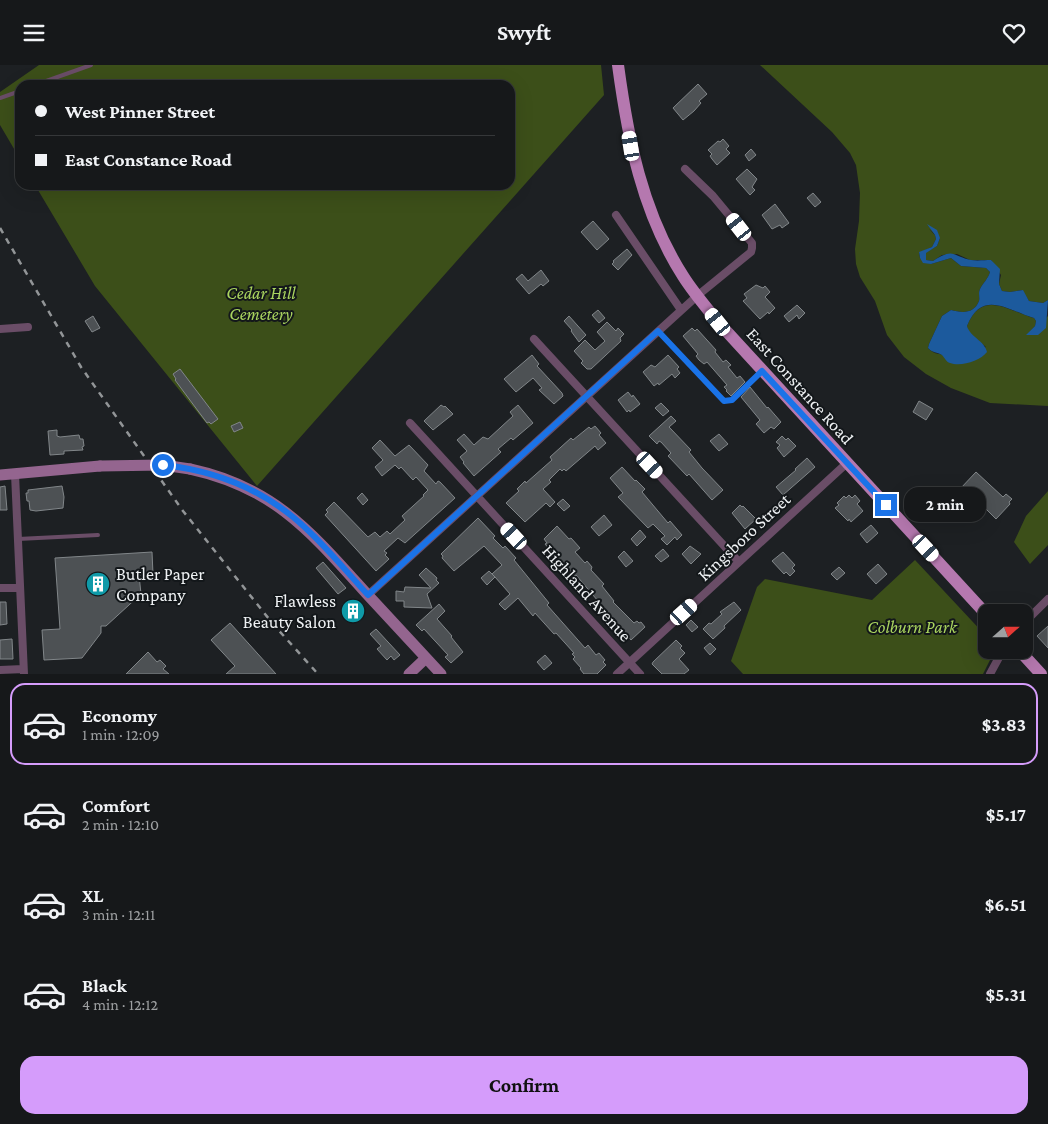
<!DOCTYPE html>
<meta charset="utf-8">
<style>
:root{--surface:#16181a;--page:#232527;--text:#f1f3f6;--muted:#9ea0a2;--line:#353739;--accent:#d59cfb}
body{margin:0;font-family:"Crimson Pro",serif;background:var(--page);color:var(--text);height:100vh;display:flex;flex-direction:column;font-size:19px;white-space:nowrap}
*{box-sizing:border-box;margin:0}
p{font-size:16px;color:var(--muted)}
.icon{flex:none;width:28px;height:28px;fill:none;stroke:currentColor;stroke-width:2;stroke-linecap:round;stroke-linejoin:round}
.map{position:relative;height:609px;overflow:hidden}
.sheet{display:flex;flex-direction:column;background:var(--surface);flex:1}
.sheet>*{flex:none}
.guide{position:absolute;left:15px;top:15px;width:500px;height:110px;border-radius:15px;box-shadow:0 5px 20px #0002,0 0 0 1px var(--line);display:grid;align-content:center;height:110px;padding:0 20px;background:var(--surface)}
.needle{width:32px;rotate:69deg}
.tools{position:absolute;left:978px;top:539px;display:grid;gap:10px}
.tools a{display:grid;place-items:center;width:55px;height:55px;border-radius:10px;background:var(--surface);box-shadow:0 5px 20px #0002,0 0 0 1px var(--line);font-size:25px}
.end{position:absolute;width:22px;height:22px;margin:-11px;border:6px solid #1a73e8;background:#fff;box-shadow:0 0 0 2px #fff}
.from{border-radius:50%}
.bubble{position:absolute;height:35px;border-radius:15px;background:var(--surface);box-shadow:0 5px 20px #0002,0 0 0 1px var(--line);font-size:16px;font-weight:700;line-height:35px;text-align:center}
.car{position:absolute;width:15px;height:30px;margin:-15px -8px;border-radius:6px;box-shadow:0 0 4px 1px #0007;background:linear-gradient(#fff 24%,#345 0 40%,#fff 0 76%,#345 0 86%,#fff 0)}
.guide b{display:flex;align-items:center;gap:18px;height:48px;font-size:19px}
.guide b+b{border-top:1px solid var(--line)}
.guide i{width:12px;height:12px;background:var(--text)}
ul{padding:9px 0 0;list-style:none}
li{display:flex;align-items:center;gap:15px;height:82px;margin:0 10px 8px;padding:0 10px;border:2px solid transparent;border-radius:15px}
li div{flex:1}
li b{display:block;font-size:19px}
li em{font-style:normal;font-weight:700}
li.on{border-color:var(--accent)}
li>.icon{width:45px;height:45px;stroke-width:1.5}
.cta{display:flex;gap:10px;margin-top:auto;padding:10px 20px}
.cta a{flex:1;height:58px;border-radius:15px;background:var(--accent);color:#111;font-size:20px;font-weight:700;line-height:58px;text-align:center}
header{display:flex;justify-content:space-between;align-items:center;height:65px;padding:0 20px;background:var(--surface);font-size:22px;font-weight:700}
.map>svg:first-child{display:block}
.green{fill:#3c4f19}
.water{fill:#1c5a9d}
.building{fill:#4d5154;stroke:#818689}
.lines{fill:none;stroke-linecap:round;stroke-linejoin:round}
.lane{stroke:#6a4d67;stroke-width:4}
.street{stroke:#6a4d67;stroke-width:8}
.secondary{stroke:#94658f;stroke-width:11}
.primary{stroke:#b578af;stroke-width:12}
.rail{stroke:#929597;stroke-width:2.5;stroke-dasharray:6 6;stroke-linecap:butt}
.secondary-bridge{stroke:#94658f;stroke-width:11}
.route{stroke:#1a73e8;stroke-width:6}
.labels{text-anchor:middle;stroke-width:4;stroke-linejoin:round;paint-order:stroke}
.park-label{font-size:18px;font-style:italic;fill:#aad55f;stroke:#13171a}
.street-label{font-size:18px;fill:#eef1f3;stroke:#13171a}
.poi-label{font-size:18px;fill:#eef1f3;stroke:#13171a;text-anchor:start}
</style>
<header><svg class="icon" aria-label="menu" viewBox="0 0 24 24"><path d="M4 6h16M4 12h16M4 18h16"/></svg>Swyft<svg class="icon" aria-label="heart" viewBox="0 0 24 24"><path d="M12 20l-8-8c-3-5 5-10 8-4 3-6 11-1 8 4z"/></svg></header>
<div class="map">
<svg width="1048" height="609" viewBox="0 0 1048 609">
<rect width="100%" height="100%" fill="#1d2023"/>
<path class="green" d="M39,0H601L604,30L257,421L95,221L35,120H510V20H20V94L0,60V27Z
M760,0H1048V235L1043,238L1029,236L1022,225L1010,227L1002,226L999,219L1001,210L991,195H970L957,189L942,190L933,196L926,195L925,192V188L937,181L940,173L929,164L935,170L936,174L932,182L919,188L920,193L931,199L951,193L961,201L986,203L990,207C988,214 983,218 980,224C978,228 980,233 979,236C974,249 962,248 951,245L942,251L929,279L928,283C939,297 971,285 986,282L968,267L967,261C982,223 1010,247 1034,253L1036,256L1035,261L1027,270L1048,251V341L990,338L951,323L926,309L904,292L887,270L875,236L860,212L856,199L855,184L859,156L860,128L856,100L850,88L832,67Z
M1048,426V480L1030,499L1014,477L1026,451Z
M915,495L986,571V585H995L983,609H743L731,596L757,522L765,514L872,535Z"/>
<path class="water" d="M927,159L937,165L940,173L937,181L926,188V195L933,196C955,182 951,191 971,195C977,196 985,195 991,195L1000,204L999,219L1002,226L1010,227L1023,225L1029,236L1043,238L1048,235L1046,263L1038,270H1026L1035,261L1036,256L1034,253C1009,246 982,223 967,261C970,272 985,276 987,287C980,296 961,302 950,298C946,297 945,293 942,290C937,287 932,288 928,283L929,279L942,251L951,245C962,248 974,249 979,236C980,233 978,228 980,224C983,218 988,214 990,207L986,203L961,201L951,193L931,199L923,198L920,193L919,187L932,182L936,174L935,170Z"/>
<path class="building" d="M698,19L707,29L699,36L701,38L694,46L683,55L673,43Z
M723,74L729,81L726,84L730,88L717,100L712,94L710,91L712,89L708,85L718,76L720,77Z
M751,84L756,90L749,96L745,90Z
M747,104L757,114L752,122L755,125L750,130L736,114Z
M813,128L821,137L815,142L807,133Z
M775,139L789,158L782,163L780,160L772,164L762,150Z
M593,156L609,174L597,185L581,167Z
M627,184L632,190L618,205L612,199L614,197L613,196Z
M541,205L549,216L543,221L541,219L529,229L516,214L522,209L528,216Z
M756,220L763,223L765,221L770,227L765,232L775,243L769,249L768,247L760,254L743,236L747,233L744,229Z
M797,240L805,248L799,254L797,250L789,257L784,251Z
M598,245L605,253L599,258L592,250Z
M93,251L100,263L92,267L85,256Z
M569,251L586,270L579,277L571,266L572,265L564,256Z
M607,257L616,266L618,263L624,269L620,273L621,276L591,304H587L581,298L583,296L574,286L585,275L595,285L605,276L597,267Z
M692,263L695,266L697,264L716,285L715,287L723,297L726,295L731,300L728,302L737,313L740,311L745,317L731,331L726,326L727,325L724,322L727,320L707,297L704,299L699,295L696,291L698,289L683,271Z
M532,290L539,299L537,301L562,328L563,331L554,339L539,325L542,323L533,313L516,327L504,314Z
M668,290L679,302L677,304L680,308L675,313L672,309L659,320L658,318L654,321L643,307L651,300L655,302Z
M180,304L218,354L211,359L209,357L207,358L175,315L176,314L173,309Z
M750,322L767,343L768,342L781,357L774,364L771,362L764,368L756,359L760,355L741,332Z
M628,327L632,332L633,330L640,339L630,347L629,345L627,347L618,335Z
M919,336L933,344L926,355L913,347Z
M661,338L669,346L663,351L655,343Z
M441,340L444,342L445,341L453,349L433,365L424,356Z
M518,340L533,358L513,375L511,373L498,384L501,387L474,411L463,398L464,397L460,392L467,386L457,375L464,369L474,380L483,372L488,374L513,351L510,347Z
M671,351L676,356L669,362L691,385L689,387L702,403L723,425L712,435L689,409L687,411L668,391L671,388L661,377L659,376L657,379L649,371Z
M240,357L243,363L234,367L231,361Z
M595,361L601,368L599,370L606,378L598,385L595,381L566,406L564,404L562,406L560,404L549,415L551,417L543,424L555,437L550,442L546,438L525,457L506,438L519,426L517,424L525,416L526,418L552,395L550,392L571,373L573,375L589,362L591,364Z
M57,365V371L60,372L79,370L80,374H83L84,381L82,382L83,385L64,386V389L50,390L48,366Z
M719,369L728,379L719,386L710,376Z
M782,371L786,375L788,373L796,381L784,392L777,383L780,380L776,377Z
M380,375L395,391L409,380L428,400L424,406L436,419L438,416L440,417L455,433L405,478L398,473L384,486L387,488L385,490L389,494L376,506L325,450L328,447L326,445L334,437L368,472L375,467L380,472L387,466L390,469L405,455L402,451L424,431L423,430L428,425L416,412L413,415L401,402L399,404L395,400L382,411L375,402L383,395L372,383Z
M807,393L815,402L783,430L776,422L796,405L795,404Z
M622,402L635,416L636,415L645,424L642,427L668,458L670,456L682,470L677,475L675,472L667,480L661,474L665,471L653,459L648,463L618,432L623,428L610,413Z
M976,407L1003,432L1006,429L1012,434L1009,437L1010,439L996,454L986,444L984,446L960,424Z
M5,421L7,445H0V422Z
M62,421L64,432L63,443L36,446L30,445L29,436H27L26,428H28V425Z
M362,428L368,435L363,440L357,433Z
M849,430L852,433L855,430L860,436L857,439L863,446L851,457L849,454L848,456L835,443L839,440L837,438L844,431L846,433Z
M563,434L570,441L564,446L557,439Z
M740,440L742,442L743,441L756,454L745,464L732,448Z
M604,450L612,460L599,471L591,462Z
M478,453L495,471L493,473L503,483L505,481L516,493L514,495L549,538L547,540L585,583L588,580L596,590L599,588L605,595L603,597L606,600L597,609H584L580,604L581,603L573,594L575,592L572,589L574,588L556,568L554,569L535,548L533,551L518,533L505,545L499,539L510,529L495,512L487,520L481,513L489,506L495,512L492,509L502,500L484,481L454,506L442,493L443,491L441,489Z
M871,460L878,468L867,478L860,469Z
M557,461L569,474L571,473L580,483L575,487L585,498L587,496L592,502L591,505L604,519L602,521L614,536L613,537L634,558L637,556L639,558L641,557L645,562L631,575L576,510L575,511L564,500L563,501L545,479L547,478L544,474Z
M640,465L646,472L637,481L631,474Z
M690,481L701,489L691,499L682,489Z
M663,484L669,491L661,497L655,491Z
M624,486L633,496L626,502L618,492Z
M152,487L153,509L139,510L141,529L106,561H101V568L82,593L44,595L42,565L60,564L55,493Z
M783,487L795,500L792,503L795,506L790,511L786,507L784,509L772,496Z
M323,497L346,523L338,529L316,503Z
M878,499L887,509L876,519L867,509Z
M839,502L845,508L837,515L831,509Z
M426,503L437,513L436,515L439,518L427,529L432,543L404,542V536H396V526L404,527L405,522L431,523L419,510Z
M0,537H6L7,559L0,560Z
M734,537L741,545L724,561L725,563L713,574L703,564L709,558L711,559L722,549L720,547Z
M439,539L445,546L437,554L452,571L451,572L463,587L451,598L445,592L448,590L424,564L422,566L416,560Z
M353,540L358,546L352,552L347,546Z
M691,555L698,562L692,567L686,560Z
M230,558L276,609H226L235,601L211,575Z
M1048,561V583L1037,571Z
M376,564L400,590L394,595L391,591L387,595L377,584L381,581L370,569Z
M12,574L13,594H0V575Z
M676,575L682,581L680,583L685,588L679,594L689,605L684,609H662L652,599L653,597Z
M710,578L716,584L710,590L704,583Z
M148,587L157,597L160,595L166,601L163,604L169,609H126Z
M545,590L552,598L544,605L537,597Z"/>
<g class="lines">
<path class="lane" d="M35,20L91,0
M0,33L20,26
M658,266L724,336L732,335L761,307
M18,474L98,470"/>
<path class="street" d="M616,150L681,245
M0,264L28,262
M534,274L739,497
M410,358L640,609
M15,409L24,609
M0,523H20
M368,530L697,231L751,187L752,183V178L713,131L685,104
M1024,558L1048,534
M0,605L23,604
M617,609L847,398
M990,609L1003,585"/>
<path class="secondary" d="M190,404C274,422 311,467 366,528C391,555 416,582 441,609
M0,410L100,401
M409,609L426,593"/>
<path class="primary" d="M618,0C628,74 642,147 683,211C693,227 706,242 718,257L986,549
M1019,585L1041,609"/>
<path class="rail" d="M0,163L81,302L183,446L273,559L318,609"/>
<path class="secondary-bridge" d="M100,401L163,400L190,404"/>
</g>
<g class="lines">
<path class="route" d="M163,400C210,405 256,422 293,452C321,475 344,504 368,530L658,266L724,336L732,335L762,306L886,440"/>
</g>
<defs>
<g id="building-disc" transform="scale(1.25)"><circle r="9.5" fill="#0f9aa8" stroke="#13171a"/><path d="M-4-6H4V6H1V3H-1V6H-4ZM-2.5-4.3h1.7v1.8h-1.7ZM.8-4.3h1.7v1.8H.8ZM-2.5-1h1.7V.8h-1.7ZM.8-1h1.7V.8H.8Z" fill="#fff"/></g>
</defs>
<g fill-rule="evenodd">
<use href="#building-disc" x="98" y="519"/>
<use href="#building-disc" x="353" y="546"/>
</g>
<g class="labels">
<g class="park-label">
<text x="261" y="234">Cedar Hill<tspan x="261" dy="21">Cemetery</tspan></text>
<text x="912" y="568">Colburn Park</text>
</g>
<g class="street-label">
<text transform="translate(800 321) rotate(48)" y="6">East Constance Road</text>
<text transform="translate(744 472) rotate(-43)" y="6">Kingsboro Street</text>
<text transform="translate(587 528) rotate(48)" y="6">Highland Avenue</text>
</g>
<g class="poi-label">
<text x="116" y="515">Butler Paper<tspan x="116" dy="21">Company</tspan></text>
<text x="336" y="542" text-anchor="end">Flawless<tspan x="336" dy="21">Beauty Salon</tspan></text>
</g>
</g>
</svg>
<div class="tools">
<a><svg class="needle" viewBox="-14 -14 28 28"><path d="M0-13l5 13h-10z" fill="#e53935"/><path d="M0 13l5-13h-10z" fill="#9ea0a2"/></svg></a>
</div>
<i class="end from" style="left:163px;top:400px"></i>
<i class="end" style="left:886px;top:440px"></i>
<div class="bubble" style="left:904px;top:422px;width:82px">2 min</div>
<i class="car" style="left:631px;top:81px;rotate:351deg"></i>
<i class="car" style="left:739px;top:162px;rotate:322deg"></i>
<i class="car" style="left:718px;top:257px;rotate:321deg"></i>
<i class="car" style="left:650px;top:400px;rotate:137deg"></i>
<i class="car" style="left:514px;top:471px;rotate:317deg"></i>
<i class="car" style="left:926px;top:483px;rotate:137deg"></i>
<i class="car" style="left:684px;top:547px;rotate:48deg"></i>
<div class="guide">
<b><i class="from"></i>West Pinner Street</b>
<b><i></i>East Constance Road</b>
</div>
</div>
<section class="sheet">
<ul>
<li class="on"><svg class="icon" aria-label="car" viewBox="0 0 24 24"><path d="M5 17H2v-5l4-1 3-4h7l3 4 3 1v5h-3M9 17h6M6 11h13"/><circle cx="7" cy="17" r="2"/><circle cx="17" cy="17" r="2"/></svg><div><b>Economy</b><p>1 min · 12:09</p></div><em>$3.83</em></li>
<li><svg class="icon" aria-label="car" viewBox="0 0 24 24"><path d="M5 17H2v-5l4-1 3-4h7l3 4 3 1v5h-3M9 17h6M6 11h13"/><circle cx="7" cy="17" r="2"/><circle cx="17" cy="17" r="2"/></svg><div><b>Comfort</b><p>2 min · 12:10</p></div><em>$5.17</em></li>
<li><svg class="icon" aria-label="car" viewBox="0 0 24 24"><path d="M5 17H2v-5l4-1 3-4h7l3 4 3 1v5h-3M9 17h6M6 11h13"/><circle cx="7" cy="17" r="2"/><circle cx="17" cy="17" r="2"/></svg><div><b>XL</b><p>3 min · 12:11</p></div><em>$6.51</em></li>
<li><svg class="icon" aria-label="car" viewBox="0 0 24 24"><path d="M5 17H2v-5l4-1 3-4h7l3 4 3 1v5h-3M9 17h6M6 11h13"/><circle cx="7" cy="17" r="2"/><circle cx="17" cy="17" r="2"/></svg><div><b>Black</b><p>4 min · 12:12</p></div><em>$5.31</em></li>
</ul>
<div class="cta"><a>Confirm</a></div>
</section>
